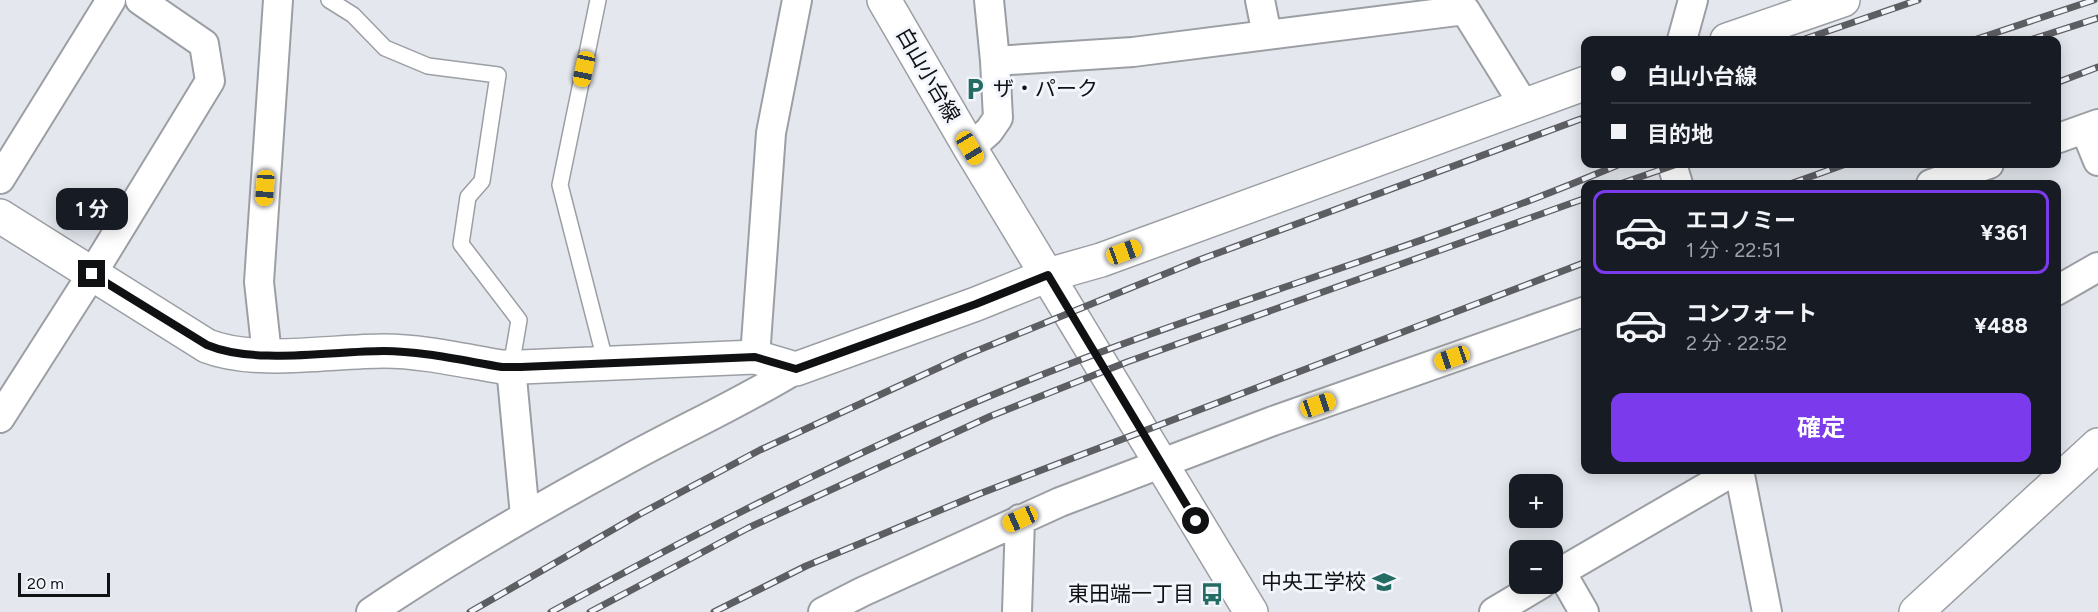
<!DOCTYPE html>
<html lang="ja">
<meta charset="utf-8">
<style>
:root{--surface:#171b24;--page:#242831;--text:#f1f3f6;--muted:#9ea1a6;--line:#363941;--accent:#7c3aed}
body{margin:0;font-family:Figtree,"Noto Sans JP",sans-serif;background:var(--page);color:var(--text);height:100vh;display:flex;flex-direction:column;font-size:22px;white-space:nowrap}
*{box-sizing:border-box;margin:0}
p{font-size:20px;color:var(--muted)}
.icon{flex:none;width:33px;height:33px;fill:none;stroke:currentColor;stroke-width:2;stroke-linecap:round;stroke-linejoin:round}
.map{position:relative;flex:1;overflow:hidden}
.panel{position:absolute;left:1581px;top:180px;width:480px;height:294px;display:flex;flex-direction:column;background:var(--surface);border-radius:12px;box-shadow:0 3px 15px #0003}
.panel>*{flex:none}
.top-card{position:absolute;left:1581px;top:36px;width:480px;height:132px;border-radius:12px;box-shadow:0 3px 15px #0003;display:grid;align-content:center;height:132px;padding:0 30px;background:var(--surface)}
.controls{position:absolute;left:1509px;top:474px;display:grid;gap:12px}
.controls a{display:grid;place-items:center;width:54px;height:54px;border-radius:12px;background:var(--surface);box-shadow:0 3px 15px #0003;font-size:30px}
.scale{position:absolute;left:18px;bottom:15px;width:92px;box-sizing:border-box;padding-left:6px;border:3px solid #101113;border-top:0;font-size:16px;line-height:21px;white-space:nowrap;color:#101113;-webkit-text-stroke:4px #f2f5fb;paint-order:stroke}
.end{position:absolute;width:27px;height:27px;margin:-14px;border:8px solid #101113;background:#fff;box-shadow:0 0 0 3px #fff}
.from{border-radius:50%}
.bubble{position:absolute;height:42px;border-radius:12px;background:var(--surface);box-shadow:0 3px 15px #0003;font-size:20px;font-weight:700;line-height:42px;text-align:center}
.car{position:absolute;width:18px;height:36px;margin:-18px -9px;border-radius:8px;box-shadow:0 0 4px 2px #0007;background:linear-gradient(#f5c518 24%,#345 0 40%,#f5c518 0 76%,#345 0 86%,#f5c518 0)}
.top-card b{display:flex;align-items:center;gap:21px;height:57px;font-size:22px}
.top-card b+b{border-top:2px solid var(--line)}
.top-card i{width:15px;height:15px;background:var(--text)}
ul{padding:10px 0 0;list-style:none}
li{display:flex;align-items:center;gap:18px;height:84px;margin:0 12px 9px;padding:0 18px;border:3px solid transparent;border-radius:12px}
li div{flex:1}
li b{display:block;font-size:22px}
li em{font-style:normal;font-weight:700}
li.current{border-color:var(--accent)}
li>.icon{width:54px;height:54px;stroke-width:1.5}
.primary-button{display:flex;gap:12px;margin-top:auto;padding:12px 30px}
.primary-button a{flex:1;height:69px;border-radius:12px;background:var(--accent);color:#fff;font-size:24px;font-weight:700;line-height:69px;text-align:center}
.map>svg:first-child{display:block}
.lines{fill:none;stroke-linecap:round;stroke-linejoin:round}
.service-casing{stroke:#9b9fa4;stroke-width:18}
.minor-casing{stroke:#9b9fa4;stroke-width:32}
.tertiary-casing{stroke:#9b9fa4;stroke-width:36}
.secondary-casing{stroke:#9b9fa4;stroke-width:36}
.service{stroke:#fff;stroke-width:15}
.minor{stroke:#fff;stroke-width:28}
.tertiary{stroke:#fff;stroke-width:33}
.secondary{stroke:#fff;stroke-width:33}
.rail-casing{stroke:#5c5e62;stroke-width:7}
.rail{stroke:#f2f5fb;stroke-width:4.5;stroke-dasharray:14;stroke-linecap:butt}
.route{stroke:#101113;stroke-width:8}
.labels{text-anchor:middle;stroke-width:6;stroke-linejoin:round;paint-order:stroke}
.street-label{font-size:21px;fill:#101113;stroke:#f2f5fb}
.poi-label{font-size:21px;fill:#101113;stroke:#f2f5fb;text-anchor:end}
</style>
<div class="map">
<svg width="2098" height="612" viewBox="0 0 2098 612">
<rect width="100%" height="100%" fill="#e4e8ee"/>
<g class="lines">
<g class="service-casing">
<path id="service" d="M329,0L353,15L385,48L428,66L498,75L482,181L468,197L461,244L519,320L511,367
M598,0L560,185L606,364"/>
</g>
<g class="minor-casing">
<path id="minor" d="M1260,0L1267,35
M1456,0L1465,10L1524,105
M1682,40L1693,0
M995,61L1133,52L1465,10
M2085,129L2098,161
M2056,139L2098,124
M970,148L989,131L998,118L995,61L989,0
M1672,164L1678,184
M0,179L111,0
M1931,184L1989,164
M2056,291L2098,267
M267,355L259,282L278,0
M755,357L771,133L797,0
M511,367L525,516
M0,418L92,274L210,81L204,44L140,0
M1739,470L1767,612
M1561,572L1584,612
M1552,577L1736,470
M371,612C451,558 534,510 619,464C678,431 739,404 796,369
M823,612L862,592L1060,502L1273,421L1586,311
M1017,612L1020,519
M1494,612L1541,584"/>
</g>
<g class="tertiary-casing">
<path id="tertiary" d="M1727,40L1843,0
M0,216L207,346C256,365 331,351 384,351C422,351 465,361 502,367H521L755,357L796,369L976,304L1048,275L1101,260L1586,83
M1916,612L2098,445"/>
</g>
<g class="secondary-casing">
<path id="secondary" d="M884,0L970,148L1251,612"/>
</g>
<use href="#service" class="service"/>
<use href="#minor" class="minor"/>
<use href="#tertiary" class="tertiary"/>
<use href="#secondary" class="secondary"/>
<g class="rail-casing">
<path id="rail" d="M1802,40L1918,0
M1974,40L2094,0
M2030,40L2098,18
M2056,83L2098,67
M1620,184L1677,164
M1790,184L1846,164
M470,612L640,514L760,450L964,356L1199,260L1586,117
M551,612C720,520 892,432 1072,363C1254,293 1442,240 1620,164
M590,612L748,528L991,416L1127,362L1586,198
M714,612L806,566L979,494L1586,262"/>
</g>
<use href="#rail" class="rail"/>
</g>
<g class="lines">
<path class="route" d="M92,274L207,345C255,365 331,351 384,351C421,351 465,361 502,367H521L755,357L796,369L976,304L1048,275L1196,521"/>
</g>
<defs>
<g id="parking-bare" transform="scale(1.8)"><path d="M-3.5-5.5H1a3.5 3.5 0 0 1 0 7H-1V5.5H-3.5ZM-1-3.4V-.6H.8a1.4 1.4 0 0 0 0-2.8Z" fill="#236b63" stroke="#f2f5fb" stroke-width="2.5" paint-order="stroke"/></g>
<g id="school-bare" transform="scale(1.8)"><path d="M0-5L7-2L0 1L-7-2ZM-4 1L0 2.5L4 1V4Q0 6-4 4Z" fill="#236b63" stroke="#f2f5fb" stroke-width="2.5" paint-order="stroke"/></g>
<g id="bus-bare" transform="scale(1.8)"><path d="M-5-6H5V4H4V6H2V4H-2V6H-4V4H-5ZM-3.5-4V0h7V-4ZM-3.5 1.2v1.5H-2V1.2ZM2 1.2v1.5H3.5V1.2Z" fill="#236b63" stroke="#f2f5fb" stroke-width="2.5" paint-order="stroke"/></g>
</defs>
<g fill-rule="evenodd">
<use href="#parking-bare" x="975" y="89"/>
<use href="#school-bare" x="1384" y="582"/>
<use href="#bus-bare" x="1212" y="594"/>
</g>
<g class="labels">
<g class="street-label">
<text transform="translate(928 75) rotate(60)" y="7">白山小台線</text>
</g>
<g class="poi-label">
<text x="993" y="96" text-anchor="start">ザ・パーク</text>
<text x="1366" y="589">中央工学校</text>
<text x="1194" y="601">東田端一丁目</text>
</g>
</g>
</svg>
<div class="controls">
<a>+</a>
<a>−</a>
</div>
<div class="scale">20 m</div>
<i class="end from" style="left:1196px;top:521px"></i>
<i class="end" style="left:92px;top:274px"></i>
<div class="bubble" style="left:56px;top:188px;width:72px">1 分</div>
<i class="car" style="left:584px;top:69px;rotate:192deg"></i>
<i class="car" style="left:970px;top:148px;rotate:149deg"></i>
<i class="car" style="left:265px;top:188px;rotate:184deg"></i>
<i class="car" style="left:1124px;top:252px;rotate:70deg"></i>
<i class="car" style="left:1452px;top:358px;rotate:251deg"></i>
<i class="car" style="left:1318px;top:405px;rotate:71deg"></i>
<i class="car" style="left:1020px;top:519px;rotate:246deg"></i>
<div class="top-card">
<b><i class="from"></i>白山小台線</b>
<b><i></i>目的地</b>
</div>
<section class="panel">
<ul>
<li class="current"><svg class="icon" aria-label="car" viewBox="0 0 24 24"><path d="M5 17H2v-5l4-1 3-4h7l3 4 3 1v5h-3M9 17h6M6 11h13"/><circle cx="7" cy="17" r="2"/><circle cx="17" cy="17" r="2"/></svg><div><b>エコノミー</b><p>1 分 · 22:51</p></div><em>¥361</em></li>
<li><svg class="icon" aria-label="car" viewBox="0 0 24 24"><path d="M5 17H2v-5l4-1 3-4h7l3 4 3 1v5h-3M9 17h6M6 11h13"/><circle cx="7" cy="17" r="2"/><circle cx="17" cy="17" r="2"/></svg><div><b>コンフォート</b><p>2 分 · 22:52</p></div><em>¥488</em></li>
</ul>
<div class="primary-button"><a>確定</a></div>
</section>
</div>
